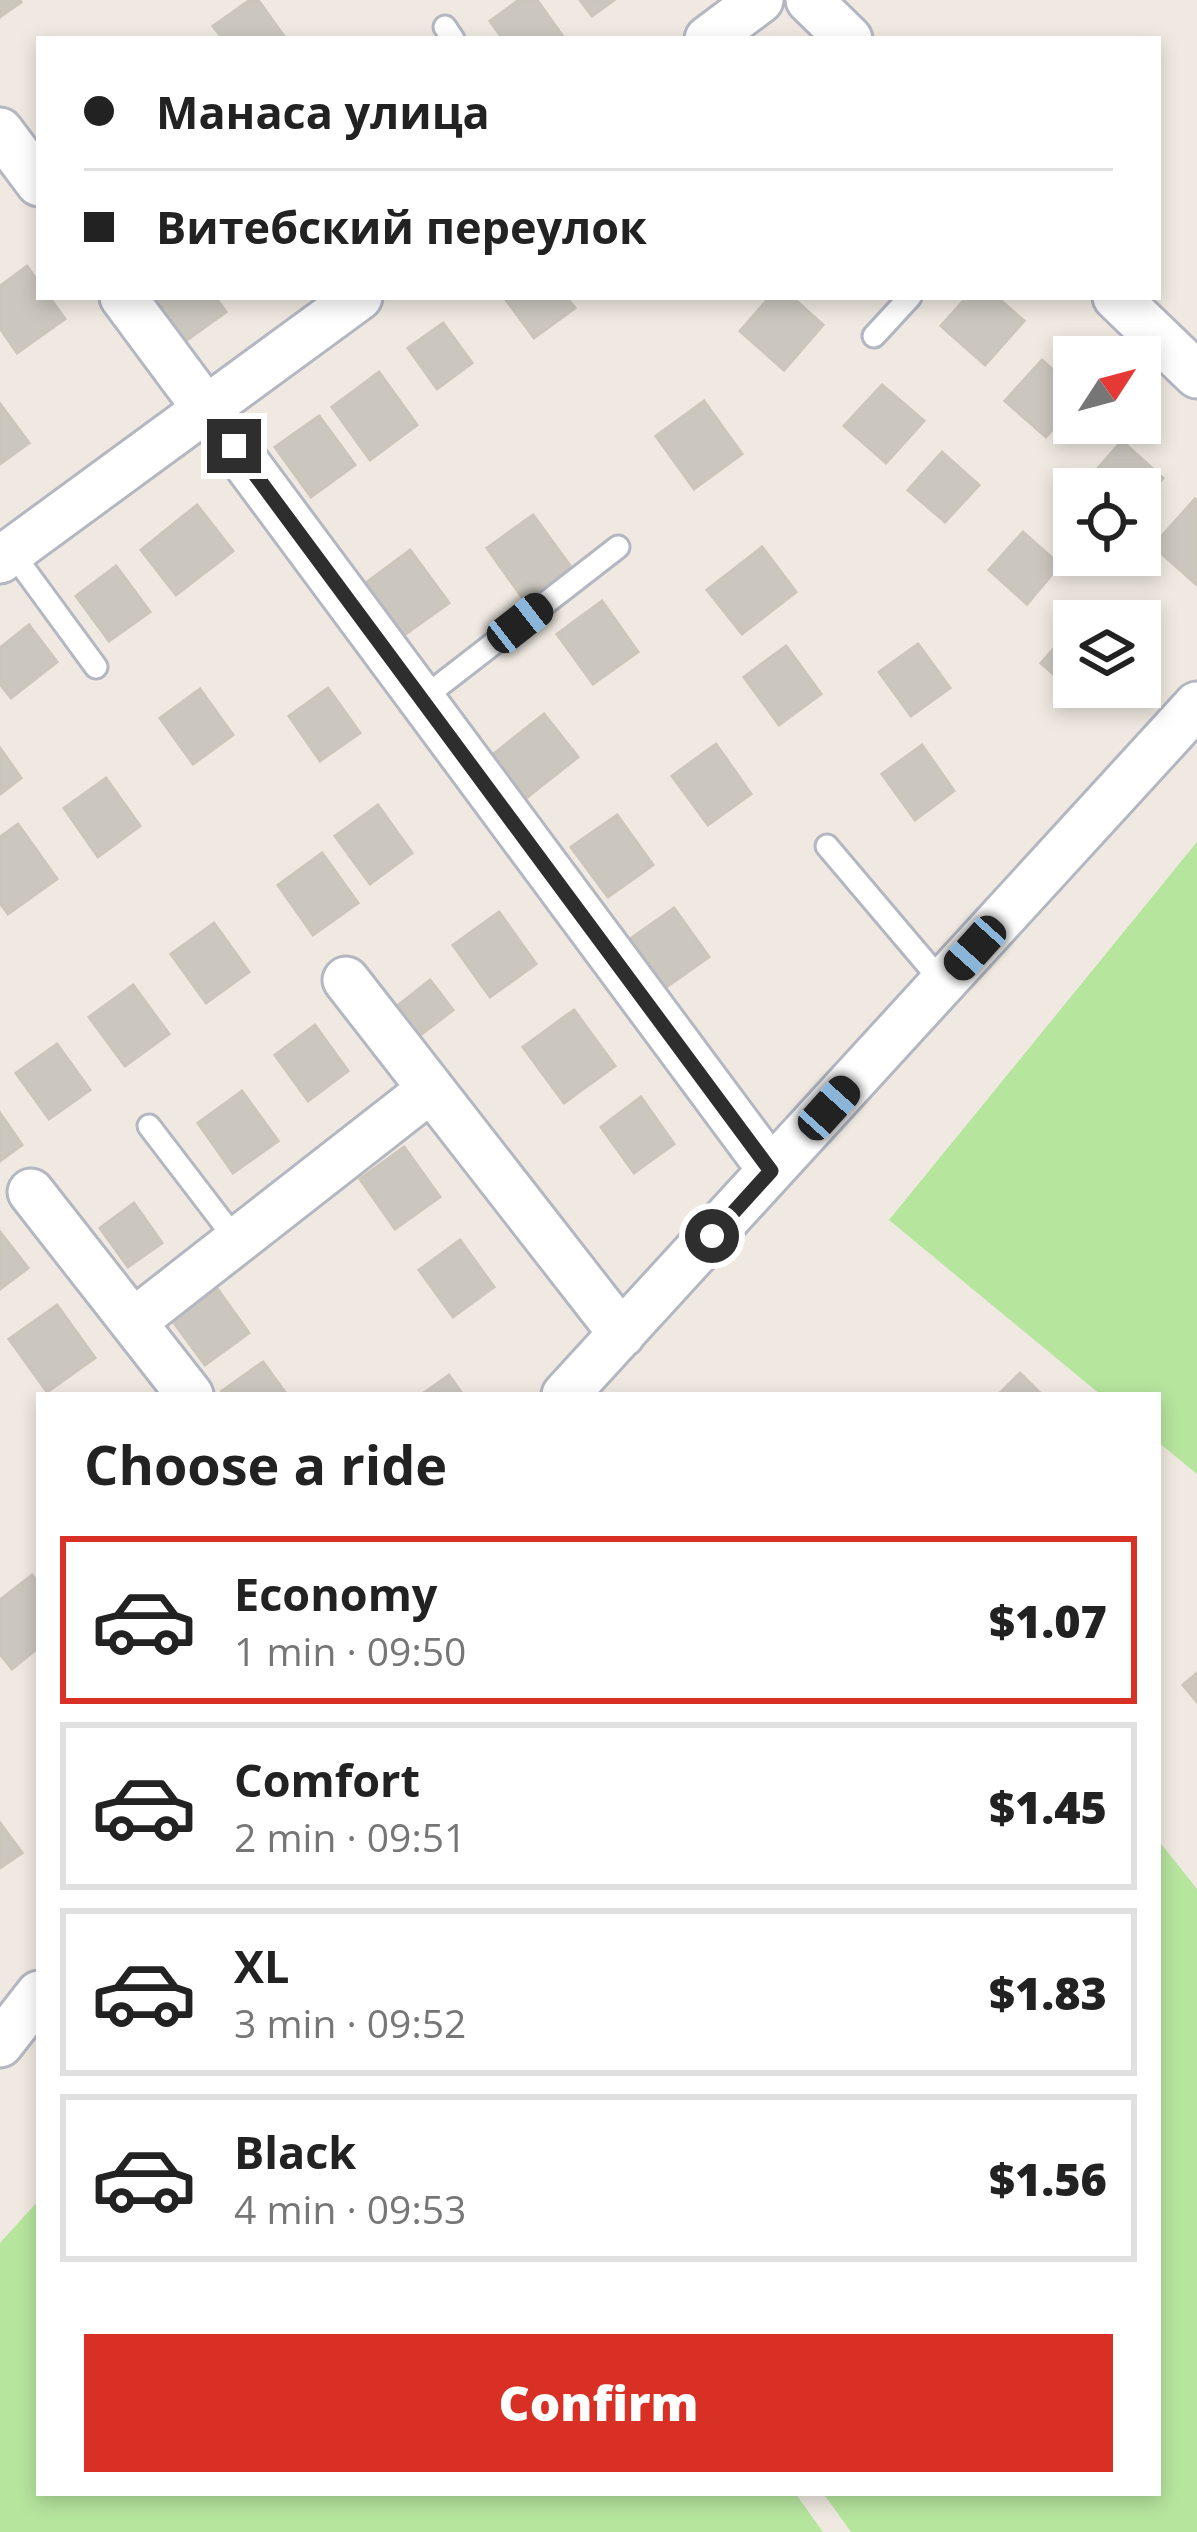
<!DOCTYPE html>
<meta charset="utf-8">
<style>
:root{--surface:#fff;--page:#f6f6f6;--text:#222;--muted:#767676;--line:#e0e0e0;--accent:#d93025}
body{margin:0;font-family:"Open Sans",sans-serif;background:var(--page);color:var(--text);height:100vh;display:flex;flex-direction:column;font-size:45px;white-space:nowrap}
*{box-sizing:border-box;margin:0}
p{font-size:39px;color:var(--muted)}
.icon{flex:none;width:66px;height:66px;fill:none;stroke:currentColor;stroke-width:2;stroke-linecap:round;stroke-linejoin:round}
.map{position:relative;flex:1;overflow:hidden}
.details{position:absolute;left:36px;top:1392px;width:1125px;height:1104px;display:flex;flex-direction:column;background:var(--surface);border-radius:0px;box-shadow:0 6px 18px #0003}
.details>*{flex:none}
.banner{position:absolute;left:36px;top:36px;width:1125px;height:264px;border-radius:0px;box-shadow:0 6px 18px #0003;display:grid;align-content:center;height:264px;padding:0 48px;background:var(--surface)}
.needle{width:78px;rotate:54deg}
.fabs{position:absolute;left:1053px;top:336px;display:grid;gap:24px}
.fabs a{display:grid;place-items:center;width:108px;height:108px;border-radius:0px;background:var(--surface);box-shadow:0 6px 18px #0003;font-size:60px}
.end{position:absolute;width:54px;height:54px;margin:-27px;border:15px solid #2e2e2e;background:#fff;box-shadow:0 0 0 6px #fff}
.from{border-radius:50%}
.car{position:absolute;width:36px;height:72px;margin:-36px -18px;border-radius:15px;box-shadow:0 0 9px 3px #0007;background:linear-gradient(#222 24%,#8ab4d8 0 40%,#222 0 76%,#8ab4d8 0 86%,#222 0)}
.banner b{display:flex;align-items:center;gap:42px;height:114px;font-size:45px}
.banner b+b{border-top:3px solid var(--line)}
.banner i{width:30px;height:30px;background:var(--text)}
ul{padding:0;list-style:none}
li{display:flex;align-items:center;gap:36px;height:168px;margin:0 24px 18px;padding:0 24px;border:6px solid var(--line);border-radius:0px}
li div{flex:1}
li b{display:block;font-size:45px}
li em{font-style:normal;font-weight:800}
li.selected{border-color:var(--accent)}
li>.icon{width:108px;height:108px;stroke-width:1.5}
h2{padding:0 48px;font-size:54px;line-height:144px}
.action{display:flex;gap:24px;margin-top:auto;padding:24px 48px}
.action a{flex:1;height:138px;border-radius:0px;background:var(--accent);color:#fff;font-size:48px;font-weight:800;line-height:138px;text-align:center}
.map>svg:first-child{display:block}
.green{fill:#b6e59e}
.building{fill:#cbc7bf;stroke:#cbc5ba;stroke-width:3}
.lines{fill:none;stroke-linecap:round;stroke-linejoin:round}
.service-casing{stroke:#b4b7c1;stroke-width:27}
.minor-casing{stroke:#b4b7c1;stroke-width:51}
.service{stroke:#fff;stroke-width:21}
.minor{stroke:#fff;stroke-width:45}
.route{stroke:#2e2e2e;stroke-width:15}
</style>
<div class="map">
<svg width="1197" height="2532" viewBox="0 0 1197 2532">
<rect width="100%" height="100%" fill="#efe9e1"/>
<path class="green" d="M1197,842V1474L1158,1442V1395H1101L889,1220Z
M1158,1840L1197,1889V2532H851L823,2493H1158Z
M39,2200V2493H795L823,2532H0V2243Z"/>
<path class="building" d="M0,0H20L21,2L0,17Z
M250,0H258L286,39H223L213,26Z
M519,0H537L564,38L503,39L490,21Z
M580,0H614L592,16Z
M27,266L39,283V297H49L65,319L17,353L0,328V286Z
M139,297H215L226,312L176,348Z
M504,297H566L575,308L534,338Z
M770,297H792L823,325L784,370L740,331Z
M967,297H997L1024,321L985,365L941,326Z
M443,323L472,363L437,389L408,348Z
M1042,360L1074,389V405L1046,437L1005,401Z
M379,372L417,425L370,460L332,407Z
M882,385L924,421L886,463L844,426Z
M704,401L742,454L694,489L656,436Z
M0,404L29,443L0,464Z
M319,416L355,465L311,497L275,447Z
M1122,441L1163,478L1140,504V489H1091L1085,483Z
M942,452L979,485L945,522L908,490Z
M1195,499L1197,501V585L1153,546Z
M197,505L233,551L176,595L141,550Z
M533,515L571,567L524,600L487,548Z
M1023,532L1060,565L1027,604L989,570Z
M762,547L796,592L742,634L707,590Z
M410,550L449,603L400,638L363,585Z
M116,566L150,612L109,641L76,596Z
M602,601L638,652L593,684L557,634Z
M29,625L57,662L11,698L0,684V648Z
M1074,626V687H1094L1083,700L1041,663Z
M918,644L950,688L911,716L879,672Z
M786,646L821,694L779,725L744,677Z
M328,688L360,733L320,761L289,716Z
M200,689L233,735L193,764L160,718Z
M544,714L578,757L525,799L491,756Z
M716,744L751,794L708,825L672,776Z
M922,745L954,791L915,820L882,774Z
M0,748L21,778L0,794Z
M106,778L140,826L98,857L64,808Z
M378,805L412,853L370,884L335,836Z
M617,815L653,865L608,897L571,847Z
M18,824L57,879L8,914L0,903V837Z
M322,853L358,903L313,935L278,885Z
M674,908L709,957L665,988L630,939Z
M499,912L536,964L490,997L453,945Z
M214,923L249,972L206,1003L171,954Z
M430,980L453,1010L414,1040L391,1011Z
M133,985L169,1034L125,1066L89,1017Z
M574,1010L615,1066L564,1103L523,1047Z
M315,1025L348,1071L308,1101L275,1055Z
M57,1044L90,1090L49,1119L16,1073Z
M242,1091L278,1141L233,1173L198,1123Z
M641,1097L674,1144L634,1173L601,1127Z
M0,1113L22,1145L0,1161Z
M404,1147L440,1197L395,1229L360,1179Z
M134,1203L162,1243L128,1267L100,1228Z
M0,1232L28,1268L0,1289Z
M460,1240L494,1287L453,1317L419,1270Z
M213,1283L249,1333L205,1365L169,1316Z
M57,1305L95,1358L47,1392L9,1339Z
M263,1362L287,1395H225L222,1391Z
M1020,1373L1042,1395H998Z
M449,1375L463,1395H421Z
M32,1575L39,1584V1647L12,1669L0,1654V1600Z
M1197,1673V1702L1183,1685Z
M0,1823L22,1853L0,1868Z"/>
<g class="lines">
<g class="service-casing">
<path id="service" d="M445,27L453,39
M874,336L910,297
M11,551L96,667
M422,699L618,547
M827,846L943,983
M149,1126L237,1241"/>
</g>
<g class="minor-casing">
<path id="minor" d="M809,0L849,39
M708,39L760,0
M0,131L39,183
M123,297L771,1170
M1116,297L1197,375
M0,560L359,297
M346,980L622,1334
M31,1192L190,1395
M133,1322L431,1089
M565,1395L1197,705
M0,2044L39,1994"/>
</g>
<use href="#service" class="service"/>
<use href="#minor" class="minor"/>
</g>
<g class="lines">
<path class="route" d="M234,446L771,1171L712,1236"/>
</g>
</svg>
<div class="fabs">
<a><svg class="needle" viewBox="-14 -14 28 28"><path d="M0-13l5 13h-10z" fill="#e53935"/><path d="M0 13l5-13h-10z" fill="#767676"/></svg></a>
<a><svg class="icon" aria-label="locate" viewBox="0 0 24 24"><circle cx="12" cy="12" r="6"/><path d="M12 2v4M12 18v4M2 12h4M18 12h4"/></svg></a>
<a><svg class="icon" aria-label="layers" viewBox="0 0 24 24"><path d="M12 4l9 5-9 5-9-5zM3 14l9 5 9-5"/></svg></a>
</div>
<i class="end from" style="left:712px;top:1236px"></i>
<i class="end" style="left:234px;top:446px"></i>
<i class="car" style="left:520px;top:623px;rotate:52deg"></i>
<i class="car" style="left:975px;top:948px;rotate:222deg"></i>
<i class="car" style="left:829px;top:1108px;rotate:42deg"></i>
<div class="banner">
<b><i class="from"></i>Манаса улица</b>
<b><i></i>Витебский переулок</b>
</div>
<section class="details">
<h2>Choose a ride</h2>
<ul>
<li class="selected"><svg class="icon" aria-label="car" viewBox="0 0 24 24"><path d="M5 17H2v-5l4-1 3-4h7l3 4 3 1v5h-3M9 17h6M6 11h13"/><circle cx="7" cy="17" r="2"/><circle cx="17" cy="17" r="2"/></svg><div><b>Economy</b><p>1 min · 09:50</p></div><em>$1.07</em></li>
<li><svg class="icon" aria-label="car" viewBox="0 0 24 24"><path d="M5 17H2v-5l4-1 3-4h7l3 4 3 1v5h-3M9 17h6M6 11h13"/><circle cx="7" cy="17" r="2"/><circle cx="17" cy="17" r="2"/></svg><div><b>Comfort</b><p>2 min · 09:51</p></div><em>$1.45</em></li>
<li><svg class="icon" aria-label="car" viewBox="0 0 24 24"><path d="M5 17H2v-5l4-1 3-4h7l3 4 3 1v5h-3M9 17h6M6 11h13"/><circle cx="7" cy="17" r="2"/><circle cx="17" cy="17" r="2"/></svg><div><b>XL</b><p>3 min · 09:52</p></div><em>$1.83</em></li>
<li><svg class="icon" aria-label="car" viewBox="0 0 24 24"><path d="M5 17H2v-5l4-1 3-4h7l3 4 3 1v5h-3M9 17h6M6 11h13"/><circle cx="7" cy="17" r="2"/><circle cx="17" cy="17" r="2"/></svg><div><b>Black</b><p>4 min · 09:53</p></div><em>$1.56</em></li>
</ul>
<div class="action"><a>Confirm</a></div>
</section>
</div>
